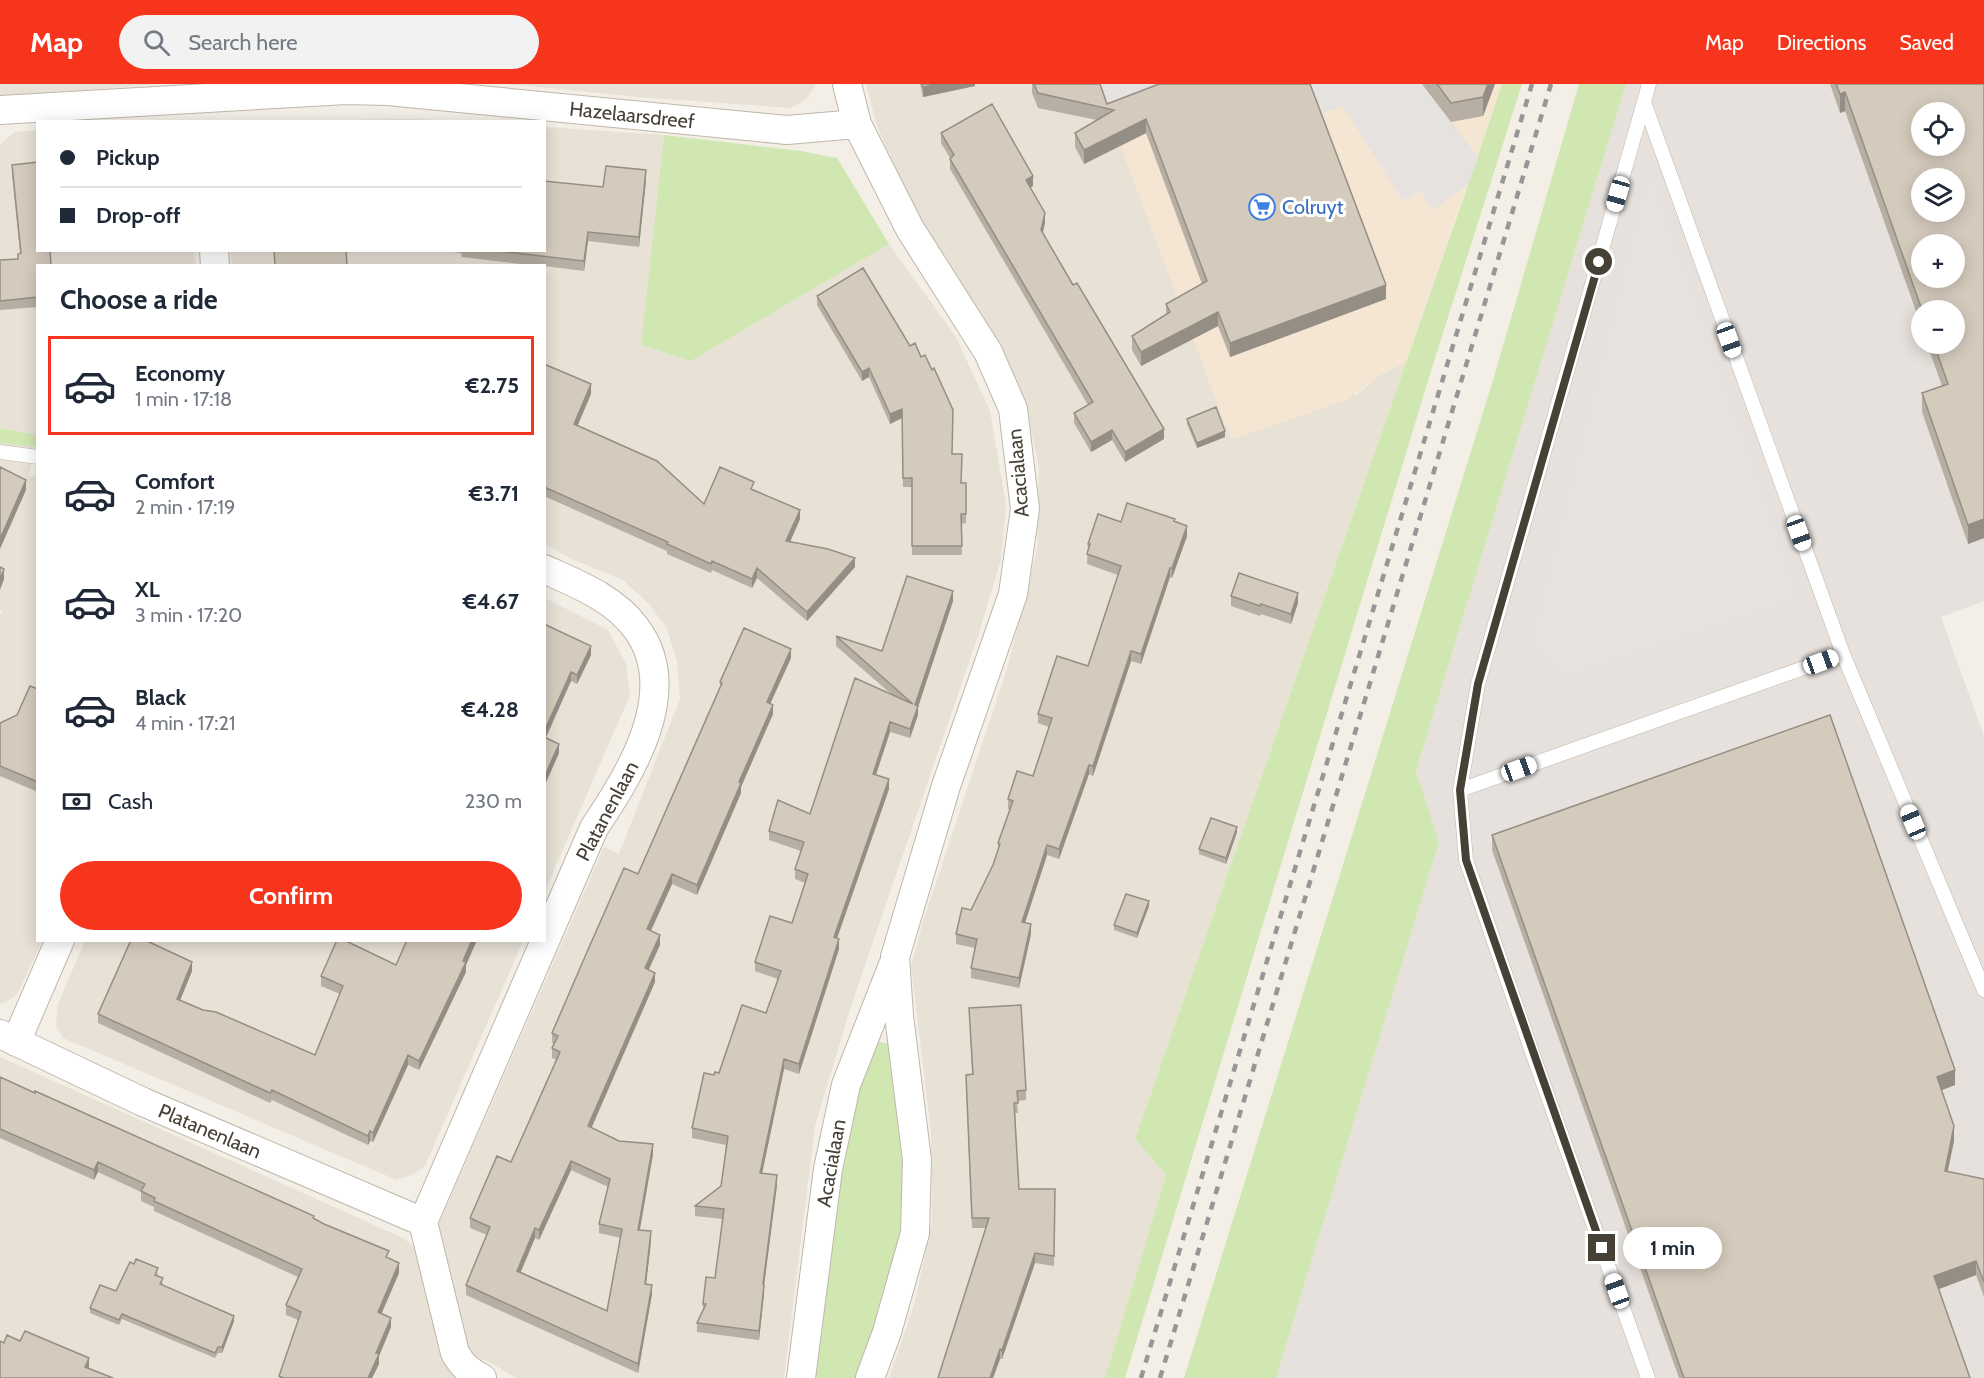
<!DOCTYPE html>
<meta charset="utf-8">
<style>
:root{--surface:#fff;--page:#f2f2f3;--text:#1f2937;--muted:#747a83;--line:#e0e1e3;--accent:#f6351c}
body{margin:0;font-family:Cabin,sans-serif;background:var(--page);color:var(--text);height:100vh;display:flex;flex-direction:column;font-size:22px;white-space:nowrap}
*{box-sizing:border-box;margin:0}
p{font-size:20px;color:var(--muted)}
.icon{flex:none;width:33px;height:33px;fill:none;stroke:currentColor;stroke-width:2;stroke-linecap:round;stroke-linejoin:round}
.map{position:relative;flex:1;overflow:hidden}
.side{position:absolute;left:36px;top:180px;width:510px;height:678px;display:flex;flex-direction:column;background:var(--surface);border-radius:0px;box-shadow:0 3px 15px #0003}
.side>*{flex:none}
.banner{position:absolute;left:36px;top:36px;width:510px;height:132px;border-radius:0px;box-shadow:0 3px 15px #0003;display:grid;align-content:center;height:132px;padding:0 24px;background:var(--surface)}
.buttons{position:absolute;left:1911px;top:18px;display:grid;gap:12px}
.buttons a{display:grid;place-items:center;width:54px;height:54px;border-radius:50%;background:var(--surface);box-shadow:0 3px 15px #0003;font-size:30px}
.end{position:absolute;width:27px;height:27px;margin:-14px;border:8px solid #474036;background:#fff;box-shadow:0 0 0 3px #fff}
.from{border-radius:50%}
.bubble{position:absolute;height:42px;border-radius:21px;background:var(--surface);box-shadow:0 3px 15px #0003;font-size:20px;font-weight:800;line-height:42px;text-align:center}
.car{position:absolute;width:18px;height:36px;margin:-18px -9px;border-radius:8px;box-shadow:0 0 4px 2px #0007;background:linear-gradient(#fff 24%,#345 0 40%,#fff 0 76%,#345 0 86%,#fff 0)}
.banner b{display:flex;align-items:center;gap:21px;height:57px;font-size:22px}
.banner b+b{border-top:2px solid var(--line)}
.banner i{width:15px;height:15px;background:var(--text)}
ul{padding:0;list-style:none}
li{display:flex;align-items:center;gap:18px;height:99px;margin:0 12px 9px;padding:0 12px;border:3px solid transparent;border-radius:0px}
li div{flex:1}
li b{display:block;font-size:22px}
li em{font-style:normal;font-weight:800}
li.current{border-color:var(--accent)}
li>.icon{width:54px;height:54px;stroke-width:1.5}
h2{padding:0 24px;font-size:27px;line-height:72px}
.pay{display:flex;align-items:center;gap:15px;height:66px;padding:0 24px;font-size:22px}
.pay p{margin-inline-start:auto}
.action{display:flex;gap:12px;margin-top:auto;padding:12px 24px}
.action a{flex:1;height:69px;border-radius:36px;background:var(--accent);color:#fff;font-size:24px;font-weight:800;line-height:69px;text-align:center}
header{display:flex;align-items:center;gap:36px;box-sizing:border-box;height:84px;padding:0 30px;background:var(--accent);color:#fff}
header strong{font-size:28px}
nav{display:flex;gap:33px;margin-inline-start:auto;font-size:21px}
.search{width:420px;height:54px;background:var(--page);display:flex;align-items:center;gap:15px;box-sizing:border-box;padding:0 21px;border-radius:33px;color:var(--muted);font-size:22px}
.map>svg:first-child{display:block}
.residential{fill:#e7e1d6}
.commercial{fill:#f5e5d3}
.industrial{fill:#e6e1dc;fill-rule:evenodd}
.green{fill:#d1e7b1}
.parking{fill:#e5e2df}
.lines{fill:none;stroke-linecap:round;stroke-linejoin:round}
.lane-casing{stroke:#bfb7aa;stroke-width:15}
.street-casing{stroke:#bfb7aa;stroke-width:30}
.lane{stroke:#fff;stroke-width:14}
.street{stroke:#fff;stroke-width:28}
.rail{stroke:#969696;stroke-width:4.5;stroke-dasharray:8 8;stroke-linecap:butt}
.wall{fill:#b7afa3;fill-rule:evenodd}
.shaded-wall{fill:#958e84}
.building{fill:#d5cbbd;stroke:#958e84;stroke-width:1.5;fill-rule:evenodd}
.route{stroke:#474036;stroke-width:8}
.labels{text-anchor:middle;stroke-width:6;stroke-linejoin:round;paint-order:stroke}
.street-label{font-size:20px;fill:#474036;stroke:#fff}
.shop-label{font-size:20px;fill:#366cbe;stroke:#fff;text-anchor:start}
</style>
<header>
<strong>Map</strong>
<div class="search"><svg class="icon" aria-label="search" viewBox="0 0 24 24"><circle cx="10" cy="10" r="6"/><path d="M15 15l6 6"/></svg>Search here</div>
<nav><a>Map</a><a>Directions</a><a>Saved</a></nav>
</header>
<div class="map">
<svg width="1984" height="1294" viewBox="0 0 1984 1294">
<rect width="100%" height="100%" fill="#f3efe7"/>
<path class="residential" d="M0,0H159L0,13Z
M509,0H816L807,14L791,24L637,13Z
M866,0H1098L1355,312L1380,291L1406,278L1135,1055L1166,1091L1105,1294H889L915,1218L932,1138L931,1049L911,882L923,838L1007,585L1037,465L1039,384L1027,327L936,168L902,98L877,42Z
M413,35L459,37H254H257Z
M545,43L664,51L641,261L691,277L889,160L956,253L990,327L1006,421L1001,475L979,549L851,922L815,1042L784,1294H516L491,1279L467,1269L435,1149L604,763L619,770L680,615L677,577L667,545L650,521L623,496L571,475L545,460L544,182H232L230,167L544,166Z
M37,46L38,166L194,167L196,181L38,182L37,351L0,344V61L14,48Z
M0,359L35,362L29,392L38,393V856L42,857L18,909L5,919H0V531L2,527L0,525Z
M545,514L608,546L626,580L630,611L545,807Z
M85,857H523L425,1082L413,1090L397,1096L63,954L56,941L58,920Z
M0,973L403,1154L419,1167L463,1294H0Z"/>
<path class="commercial" d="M1097,0H1502L1406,278L1380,291L1347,316L1231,356Z"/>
<path class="industrial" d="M1626,0H1984V517L1941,533L1984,652V1294H1276L1439,758L1416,687ZM1922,28H1954V62H1922ZM1922,94H1954V128H1922ZM1922,160H1954V194H1922ZM1922,226H1954V260H1922Z"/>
<path class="green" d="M1502,0H1522L1431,287L1125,1294H1105L1166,1091L1135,1055L1468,101Z
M1579,0H1626L1416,687L1439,758L1276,1294H1184L1494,293Z
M664,51L801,67L837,74L889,160L691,277L641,261Z
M0,344L37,351V363L0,359Z
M876,957L892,961C898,1022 909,1086 900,1149C892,1198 872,1246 856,1294H812L827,1174L860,983Z"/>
<path class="parking" d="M1097,0H1196L1109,32Z
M1304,0H1422L1478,73L1468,101L1433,126L1420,106L1403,117L1343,22L1316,31Z
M1649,76L1802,515L1570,595L1556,591L1536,571L1528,559Z"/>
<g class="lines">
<g class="lane-casing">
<path id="lane" d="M1644,18L1843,570L1460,706L1478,600L1644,18L1649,0
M0,368L38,373
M1843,570L1984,906
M1460,706L1466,776L1532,968L1648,1294"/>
</g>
<g class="street-casing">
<path id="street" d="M847,0L857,40L910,145L988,268L1013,325L1025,425L1013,510L946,702L895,873L899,932L917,1076L915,1149L887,1248L870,1294
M0,26L346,6L388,7L787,46L857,40
M214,166L215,182
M0,950L143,1018L423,1138L594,744C630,690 683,607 636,544C614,514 577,500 544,485
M16,958L60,856
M423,1138L455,1269C462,1281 469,1288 482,1294
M801,1294L828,1085L846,1001L893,881"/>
</g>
<use href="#lane" class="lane"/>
<use href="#street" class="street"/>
<path class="rail" d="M1141,1294L1532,0
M1160,1294L1551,0"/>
</g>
<path class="wall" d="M920,0H975V2L923,13Z
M1032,0H1100L1107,20L1159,0L1386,215L1230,273L1218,242L1141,282L1132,266V252L1166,231V220L1202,200L1146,49L1084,80L1075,63V49L1097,36L1038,24L1032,9Z
M1422,0H1495L1483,32L1451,38Z
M1830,0H1984V454L1968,460L1922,328V309L1942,302L1927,260H1954V226H1922V244L1845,27L1840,29Z
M941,49L1033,102L1030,104L1045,139L1043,149L1164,355L1125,378L1112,356L1091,368L1074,339V329L1088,321L950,85V74L941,59Z
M12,81L38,182V223L0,226V176L18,175L20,169L12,90Z
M646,96L639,163L588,157L584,187L544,182H536L462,173L461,169L437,166H544L603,103Z
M817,212L952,370L962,399L966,408V439L961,440L962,471H912V403H903L902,334L890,340L869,293L862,297L817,221Z
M544,280L591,310L577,342L704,420L754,406L800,435L790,458L855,483L807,537L757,494L752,504L712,486L711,489L667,470V467L544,412Z
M1187,335L1225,353L1197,364L1187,340Z
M1121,438H1175L1187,452L1172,494L1170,493L1141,580L1131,577L1093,692L1089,690L1059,775L1047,771L1025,839L1031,850L1019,904L971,894V884L975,864L956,860V850L971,826L993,781L998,765V759L1010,725H1008V715L1033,692L1049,643L1038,639V630L1088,582L1118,491L1087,480L1088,460Z
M1231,512L1298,519L1291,540L1261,530L1260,532L1231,522Z
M953,517L918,623V631L910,654L890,648L876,691L889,705L837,854L839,865L799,990L784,985L762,1089L777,1101L764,1201V1210L759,1256L697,1248V1239L703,1227V1220L715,1194L723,1135L695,1132V1122L721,1102L726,1061L692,1054V1044L714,991L719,989L766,929L778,895L755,887V878L792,839L805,799L795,795V785L801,767L769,756V747L810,730L890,609L836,562V552L882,567Z
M544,540L591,571L577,600L571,597L546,654L559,669L544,703Z
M791,574L770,619L773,630L741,703V709L697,811L672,800L651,847L660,861L648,886L655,898L591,1044L619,1057L653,1070L640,1146L651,1157L646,1200L652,1210L638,1289L466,1211V1201L487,1151L470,1144V1134L511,1078L557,976L552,974V964L554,960L552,959V949L638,790L720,603V598ZM571,1086L608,1103L599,1140V1149L621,1154L607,1227L521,1188L535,1154L539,1156Z
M38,605V708L0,692V639L17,631Z
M1237,748L1226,780L1199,770V765Z
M1492,751L1955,1001L1941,1006L1954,1057L1947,1087L1984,1095V1213L1976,1191L1938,1205L1970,1294H1679L1492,766Z
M1149,822L1137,854L1114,846V841Z
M407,856H477L466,881V888L419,986L408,981L373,1058L370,1057L368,1061L272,1016L270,1019L98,939V930L192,887L180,916L203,926L315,971L340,910L321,902V892L396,881Z
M969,924L1026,1006V1016L1017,1017L1018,1029H1015L1019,1105H1055L1054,1182L1035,1179L1002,1275H1000L993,1294H938L986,1144H972L966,1001L972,990Z
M0,993L35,1009L314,1135L389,1175L399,1189L381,1229L391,1243L379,1272V1280L372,1294H279L298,1236L286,1231V1221L298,1193L154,1127V1123L141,1117V1108L98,1088L94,1096L0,1054Z
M134,1180L158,1189L157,1192L163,1199L162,1201L234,1237L222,1269H218L215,1274L122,1235L119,1241L90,1229V1224L116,1207Z"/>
<path class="shaded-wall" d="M939,0H975V2L923,13V3Z
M1488,0H1495L1483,32V13Z
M1845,8V27L1840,29V10Z
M1146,35V49L1084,80V66Z
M646,86V96L639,163V153Z
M1033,92V102L1026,106V96Z
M1045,129V139L1041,155V146Z
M588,148V157L584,187V177Z
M1386,201V215L1230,273V259Z
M1218,228V242L1141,282V268Z
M869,284V293L862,297V288Z
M591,300V310L574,350V340Z
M902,325V334L890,340V330Z
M1164,345V355L1125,378V368Z
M1112,346V356L1091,368V358Z
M1225,347V353L1197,364V359Z
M26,396V406L0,465V455Z
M800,426V435L786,467V457Z
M1984,435V454L1968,460V441Z
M1187,442V452L1172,494V484Z
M855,474V483L807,537V528Z
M757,484V494L752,504V495Z
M1170,484V493L1141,580V570Z
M4,485V495L0,506V496Z
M953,507V517L918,623V631L910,654V645L915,621Z
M1298,509V519L1291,540V530Z
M591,562V571L577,600V591Z
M791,565V574L767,627V618Z
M1131,567V577L1093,692V682Z
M571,588V597L544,657V648Z
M773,621V630L741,703V709L697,811V801L739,698Z
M890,638V648L873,699V690Z
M559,660V669L544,703V694Z
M1089,681V690L1059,775V765Z
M889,695V705L834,863V853Z
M1237,743V748L1226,780V774Z
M1047,761V771L1022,848V838Z
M672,790V800L647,855V845Z
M1149,817V822L1137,854V849Z
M1031,840V850L1019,904V894Z
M660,851V861L645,894V884Z
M839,855V865L799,990V980Z
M472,856H477L466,881V888L419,986V977Z
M192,878V887L177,924V915Z
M655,889V898L588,1052V1042Z
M408,971V981L373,1058V1049Z
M784,975V985L760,1099V1089Z
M1955,986V1001L1937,1008V993Z
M1954,1042V1057L1945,1101V1087Z
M370,1047V1057L368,1061V1052Z
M653,1060V1070L638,1155V1146Z
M571,1077V1086L539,1156V1146Z
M98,1078V1088L94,1096V1086Z
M777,1091V1101L763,1210V1200Z
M535,1144V1154L517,1196V1187Z
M651,1147V1157L645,1210V1200Z
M1035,1169V1179L1002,1275V1266Z
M1976,1177V1191L1934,1207V1192Z
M399,1179V1189L378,1238V1228Z
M652,1201V1210L638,1289V1280Z
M764,1201V1210L759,1256V1247Z
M234,1232V1237L222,1269V1263Z
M391,1234V1243L379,1272V1280L372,1294H368L376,1269Z
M1000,1265V1275L993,1294H990Z
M89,1274V1284L85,1293V1283Z"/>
<path class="building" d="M922,0H939L923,3Z
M1034,0H1100L1107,20L1159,0H1310L1386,201L1230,259L1218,228L1141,268L1132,252L1170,228L1166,220L1207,197L1146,35L1084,66L1075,49L1114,26L1038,9Z
M1437,0H1488L1483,13L1451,19Z
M1836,0H1984V435L1968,441L1922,309L1948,300L1934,260H1954V226H1922L1845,8L1840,10ZM1922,28H1954V62H1922ZM1922,94H1954V128H1922ZM1922,160H1954V194H1922Z
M992,20L1033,92L1026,96L1045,129L1041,146L1073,201L1077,199L1164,345L1125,368L1112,346L1091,358L1074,329L1093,318L950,75L954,71L941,49Z
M38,78V166H50L51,182H38V213L0,217V176L18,175V170L21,169L12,81Z
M606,82L646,86L639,153L588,148L584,177L490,166H544V97L603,103Z
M274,166H346L347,182H275Z
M863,184L910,262L915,259L921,273L925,271L932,286L934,284L953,326L952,370H962L961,399H966V430H961L962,462H912V394H903L902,325L890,330L869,284L862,288L817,212Z
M544,280L591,300L574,340L657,377L704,420L720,383L754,398L751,405L800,426L786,457L828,465L855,474L807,528L757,484L752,495L712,477L711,480L667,460L668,458L544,403Z
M1216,323L1225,347L1197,359L1187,335Z
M0,383L26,396L0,455Z
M1127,419L1175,435L1174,437L1187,442L1172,484H1170L1141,570L1131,567L1093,682L1089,681L1059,765L1047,761L1022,838L1031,840L1019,894L971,884L977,855L956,850L962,824L971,826L993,781L1000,760L998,759L1013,717L1008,715L1017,687L1033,692L1052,634L1038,630L1057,572L1088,582L1121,482L1087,470L1090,460H1088L1098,430L1121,438Z
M0,483L4,485L0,496Z
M1239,489L1298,509L1291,530L1261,520L1260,522L1231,512Z
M907,492L953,507L915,621L918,622L910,645L890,638L873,690L889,695L834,853L839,855L799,980L784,975L760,1089L777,1091L763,1200L764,1201L759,1247L697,1239L706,1220H703L706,1193L715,1194L724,1125L695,1122L721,1102L728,1052L692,1044L704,989L714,991L715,988L719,989L742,921L766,929L781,887L755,878L770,832L792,839L808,790L795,785L804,758L769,747L778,716L810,730L855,594L913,620L836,552L882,567Z
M544,540L591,562L577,591L571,588L544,648Z
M744,544L791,565L767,618L773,621L739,698L741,699L697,801L672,790L647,845L660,851L645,884L655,889L588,1042L619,1057L653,1060L638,1146L651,1147L645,1200L652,1201L638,1280L466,1201L490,1143L470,1134L497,1072L511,1078L560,968L552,964L558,952L552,949L587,868L624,784L638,790L722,599L720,598ZM571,1077L610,1095L599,1140L622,1145L607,1227L517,1187L535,1144L539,1146Z
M30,602L38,605V698L0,682V639L17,631Z
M1830,631L1955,986L1937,993L1954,1042L1945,1087L1984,1095V1198L1976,1177L1934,1192L1970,1294H1684L1492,751Z
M544,653L559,660L544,694Z
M1211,734L1237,743L1226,774L1199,765Z
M1126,810L1149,817L1137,849L1114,841Z
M131,856H145L192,878L177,915L203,926L216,928L315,971L343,902L321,892L337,856H344L396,881L407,856H472L463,877L466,878L419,977L408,971L373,1049L370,1047L368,1052L272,1006L270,1009L98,930Z
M1021,921L1026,1006L1017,1007L1018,1019H1014L1019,1105H1055L1054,1172L1035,1169L1002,1266L1000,1265L990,1294H938L989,1134H972L966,991L973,990L969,924Z
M0,993L35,1009V1007L314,1132L313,1134L324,1140L389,1167L386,1173L399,1179L378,1228L391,1234L376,1269L379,1270L368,1294H284L279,1292L301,1228L286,1221L302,1185L154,1117L155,1114L141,1107L145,1100L98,1078L94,1086L0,1045Z
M136,1175L158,1184L155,1191L163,1194L160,1200L234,1232L222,1263H218L215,1269L122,1230L119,1236L90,1224L100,1201L116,1207L130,1178L134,1180Z
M25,1247L89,1274L85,1283L113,1294H0V1257L4,1259L7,1251L20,1257Z"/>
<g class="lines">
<path class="route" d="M1599,178L1478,600L1460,706L1466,776L1602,1164"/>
</g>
<defs>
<g id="supermarket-ring" transform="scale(1.35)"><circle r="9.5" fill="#fff" stroke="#3f7fe0" stroke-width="1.5"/><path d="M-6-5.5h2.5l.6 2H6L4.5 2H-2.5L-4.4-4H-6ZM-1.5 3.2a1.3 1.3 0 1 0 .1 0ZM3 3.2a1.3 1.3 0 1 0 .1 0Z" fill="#3f7fe0"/></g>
</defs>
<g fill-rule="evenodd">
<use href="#supermarket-ring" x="1262" y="123"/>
</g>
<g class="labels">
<g class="street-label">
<text transform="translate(632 31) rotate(6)" y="7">Hazelaarsdreef</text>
<text transform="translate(1018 389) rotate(-95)" y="7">Acacialaan</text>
<text transform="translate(607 727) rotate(-62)" y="7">Platanenlaan</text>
<text transform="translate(210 1047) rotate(23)" y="7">Platanenlaan</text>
<text transform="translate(831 1079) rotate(-80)" y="7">Acacialaan</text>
</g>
<g class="shop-label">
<text x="1282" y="130">Colruyt</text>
</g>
</g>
</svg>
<div class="buttons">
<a><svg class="icon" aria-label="locate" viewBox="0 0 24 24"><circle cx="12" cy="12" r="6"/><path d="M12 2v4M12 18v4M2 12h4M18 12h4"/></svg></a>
<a><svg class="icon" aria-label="layers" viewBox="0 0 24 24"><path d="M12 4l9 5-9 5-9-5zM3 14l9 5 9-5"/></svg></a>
<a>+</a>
<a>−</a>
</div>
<i class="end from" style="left:1599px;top:178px"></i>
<i class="end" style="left:1602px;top:1164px"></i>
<div class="bubble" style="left:1623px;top:1143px;width:99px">1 min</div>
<i class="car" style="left:1618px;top:110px;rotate:196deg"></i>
<i class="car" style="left:1729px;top:256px;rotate:160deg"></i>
<i class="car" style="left:1799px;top:449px;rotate:160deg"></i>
<i class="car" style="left:1821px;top:578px;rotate:70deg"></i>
<i class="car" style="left:1519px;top:685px;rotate:70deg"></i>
<i class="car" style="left:1913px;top:738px;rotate:337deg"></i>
<i class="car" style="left:1617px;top:1207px;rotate:340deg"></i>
<div class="banner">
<b><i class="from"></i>Pickup</b>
<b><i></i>Drop-off</b>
</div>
<section class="side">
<h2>Choose a ride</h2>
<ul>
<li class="current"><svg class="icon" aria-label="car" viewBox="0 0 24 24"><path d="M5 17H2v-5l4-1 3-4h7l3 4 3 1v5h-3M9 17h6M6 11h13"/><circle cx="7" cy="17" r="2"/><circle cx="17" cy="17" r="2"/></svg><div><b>Economy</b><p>1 min · 17:18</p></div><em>€2.75</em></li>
<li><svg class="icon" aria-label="car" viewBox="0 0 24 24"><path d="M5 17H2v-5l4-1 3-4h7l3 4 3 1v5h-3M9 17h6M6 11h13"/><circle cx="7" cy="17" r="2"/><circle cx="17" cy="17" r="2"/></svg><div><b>Comfort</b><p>2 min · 17:19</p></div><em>€3.71</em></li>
<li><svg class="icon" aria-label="car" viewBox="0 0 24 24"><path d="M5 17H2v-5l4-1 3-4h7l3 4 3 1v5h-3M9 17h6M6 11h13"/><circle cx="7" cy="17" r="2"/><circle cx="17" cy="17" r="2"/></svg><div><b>XL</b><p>3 min · 17:20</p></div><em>€4.67</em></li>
<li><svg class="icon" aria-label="car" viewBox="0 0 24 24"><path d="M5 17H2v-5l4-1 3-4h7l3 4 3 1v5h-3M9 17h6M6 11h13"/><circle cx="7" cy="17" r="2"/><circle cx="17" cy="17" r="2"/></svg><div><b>Black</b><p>4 min · 17:21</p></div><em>€4.28</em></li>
</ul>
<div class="pay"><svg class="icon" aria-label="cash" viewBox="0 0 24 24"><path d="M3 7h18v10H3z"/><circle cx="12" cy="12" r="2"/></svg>Cash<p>230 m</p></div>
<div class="action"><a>Confirm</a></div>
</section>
</div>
